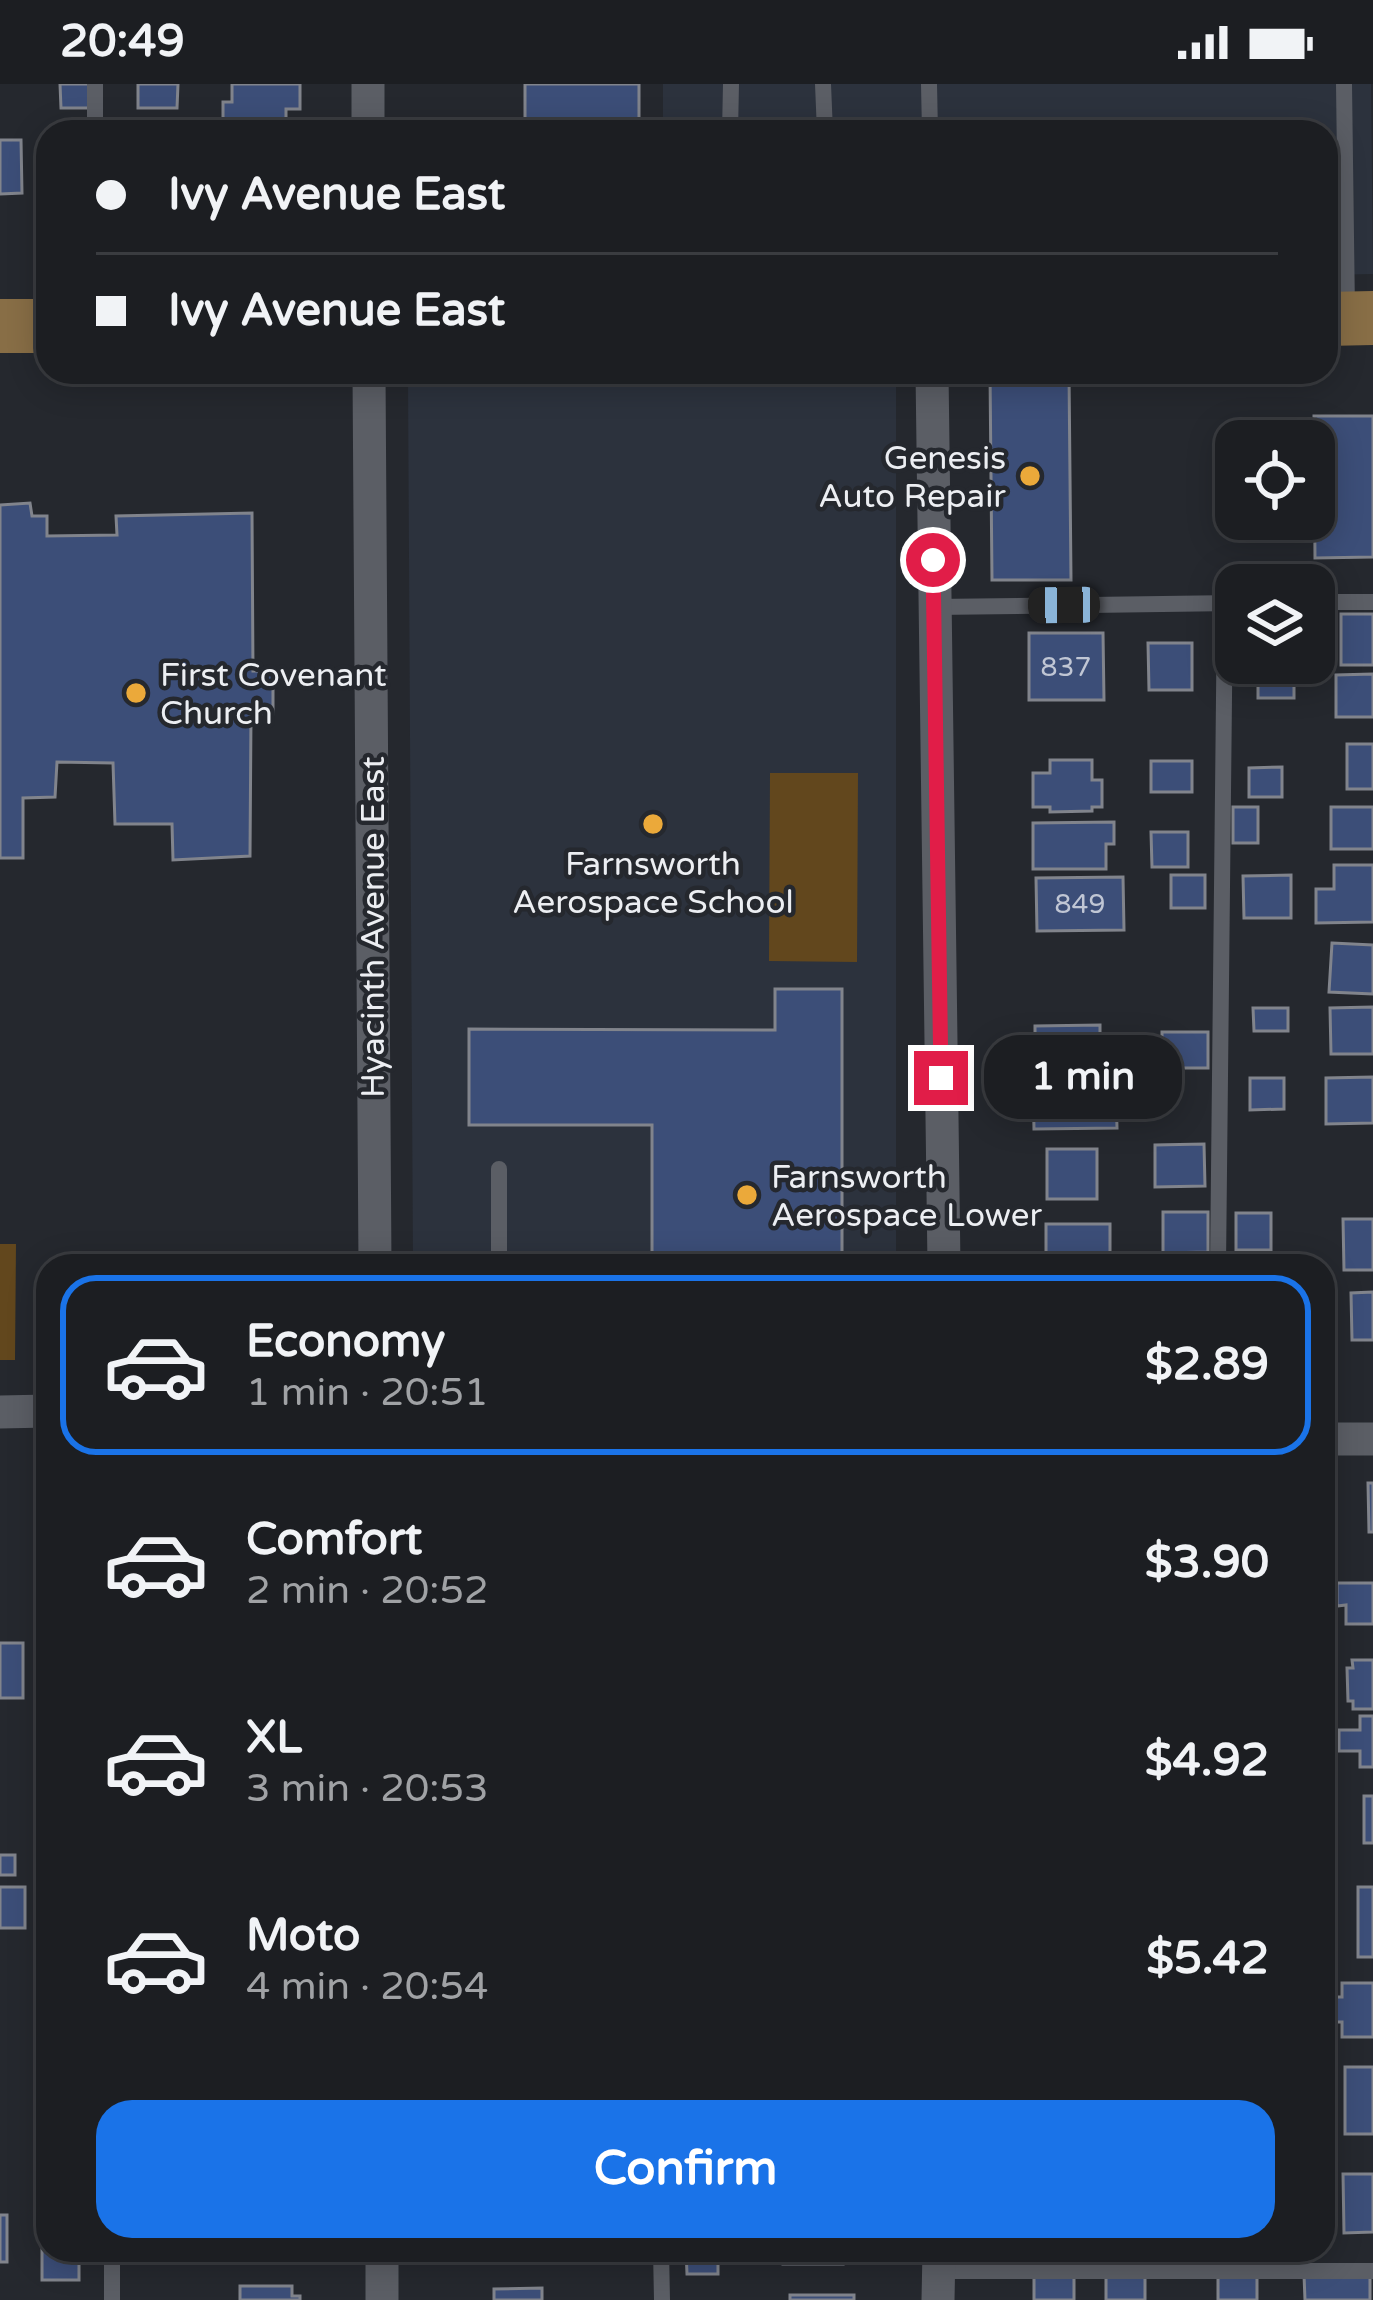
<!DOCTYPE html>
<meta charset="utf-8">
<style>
:root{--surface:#1c1e22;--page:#292b2f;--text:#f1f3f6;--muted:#a0a2a5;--line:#3a3c40;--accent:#1a73e8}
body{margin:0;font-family:"Varela Round",sans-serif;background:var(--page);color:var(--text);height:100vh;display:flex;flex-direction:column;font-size:45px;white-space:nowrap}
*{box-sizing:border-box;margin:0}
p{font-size:39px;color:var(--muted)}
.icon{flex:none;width:66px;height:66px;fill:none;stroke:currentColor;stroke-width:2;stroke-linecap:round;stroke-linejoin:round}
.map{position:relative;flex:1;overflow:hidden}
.side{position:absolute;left:36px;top:1170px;width:1299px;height:1008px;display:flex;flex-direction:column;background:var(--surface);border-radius:36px;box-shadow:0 6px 30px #0003,0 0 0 3px var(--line)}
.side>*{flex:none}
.guide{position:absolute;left:36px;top:36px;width:1302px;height:264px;border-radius:36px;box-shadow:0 6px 30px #0003,0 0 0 3px var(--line);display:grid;align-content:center;height:264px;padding:0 60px;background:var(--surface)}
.fabs{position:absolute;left:1215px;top:336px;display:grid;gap:24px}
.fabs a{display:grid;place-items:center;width:120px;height:120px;border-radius:24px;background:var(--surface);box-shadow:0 6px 30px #0003,0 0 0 3px var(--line);font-size:60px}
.end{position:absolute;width:54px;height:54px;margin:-27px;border:15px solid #e11d48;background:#fff;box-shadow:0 0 0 6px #fff}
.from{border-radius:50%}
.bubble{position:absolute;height:84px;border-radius:36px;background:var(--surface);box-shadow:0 6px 30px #0003,0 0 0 3px var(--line);font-size:39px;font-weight:800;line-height:84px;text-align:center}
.car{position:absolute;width:36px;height:72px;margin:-36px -18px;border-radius:15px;box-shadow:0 0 9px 3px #0007;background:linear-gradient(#222 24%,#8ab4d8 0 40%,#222 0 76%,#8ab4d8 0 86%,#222 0)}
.guide b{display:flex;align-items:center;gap:42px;height:114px;font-size:45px}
.guide b+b{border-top:3px solid var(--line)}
.guide i{width:30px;height:30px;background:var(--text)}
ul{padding:21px 0 0;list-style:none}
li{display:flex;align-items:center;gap:36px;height:180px;margin:0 24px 18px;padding:0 36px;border:6px solid transparent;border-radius:36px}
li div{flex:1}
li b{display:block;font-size:45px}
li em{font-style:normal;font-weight:800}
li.on{border-color:var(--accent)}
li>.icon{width:108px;height:108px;stroke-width:1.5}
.button{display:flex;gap:24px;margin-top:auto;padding:24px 60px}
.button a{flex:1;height:138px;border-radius:36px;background:var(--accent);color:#fff;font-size:48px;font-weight:800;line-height:138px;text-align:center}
.status{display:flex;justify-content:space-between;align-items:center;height:84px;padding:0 60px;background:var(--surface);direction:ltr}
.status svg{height:33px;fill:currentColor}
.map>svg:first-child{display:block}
.built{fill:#2c323d}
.green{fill:#62471d}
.building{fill:#3c4e78;stroke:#81848c;stroke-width:3}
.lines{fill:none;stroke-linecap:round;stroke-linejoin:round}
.lane{stroke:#5b5e65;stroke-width:16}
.street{stroke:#5b5e65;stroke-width:33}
.primary{stroke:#886e46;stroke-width:54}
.route{stroke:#e11d48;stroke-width:15}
.poi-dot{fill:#eba93a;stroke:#25282e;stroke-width:4.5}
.labels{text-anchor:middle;stroke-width:9;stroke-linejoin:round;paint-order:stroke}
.number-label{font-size:27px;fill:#c0c6d4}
.poi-label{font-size:33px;fill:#eceef2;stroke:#25282e;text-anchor:start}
.street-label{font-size:33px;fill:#eceef2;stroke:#25282e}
</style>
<div class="status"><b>20:49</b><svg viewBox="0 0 49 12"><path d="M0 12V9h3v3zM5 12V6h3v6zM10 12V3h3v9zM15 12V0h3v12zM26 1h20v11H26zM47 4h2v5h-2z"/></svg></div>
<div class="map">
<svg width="1373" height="2216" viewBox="0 0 1373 2216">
<rect width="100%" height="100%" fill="#25282e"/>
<path class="built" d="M663,0H1371L1373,190L1326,191V48H663Z
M896,290V1182H413L408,297Z"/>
<path class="green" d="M770,689H858L857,878L769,877Z
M0,1160H16L15,1276H0Z"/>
<path class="building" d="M60,0H90L91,24H61Z
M138,0H178L177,24H138Z
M232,0H300V25H286V44H223V18H232Z
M525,0H639V48H525Z
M0,56H21L22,109L0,110Z
M990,288H1069L1071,496H992Z
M1314,332H1373V473L1315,474Z
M30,419L32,432H47V452L117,451L116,432L252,429L253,587H273V630L251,631L250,772L173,776L172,740H115L113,679L57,678L55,713L23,714V774H0V421Z
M1341,530H1373V581H1341Z
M1029,549H1103L1104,616H1029Z
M1148,559H1192V606H1149Z
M1258,587H1294V614H1258Z
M1373,590V633H1336V591Z
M1347,660H1373V705H1347Z
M1050,676H1092V696H1102V723H1092V727L1050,728V723H1033V689H1050Z
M1151,677H1192V708H1151Z
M1282,683V713H1249V684Z
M1233,723H1258V759H1233Z
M1331,723H1373V765H1331Z
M1114,738V760H1106V785H1033V739Z
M1151,748H1188V783H1152Z
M1334,781H1373V838L1316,839V805H1334Z
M1171,791H1205V824H1171Z
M1291,791V834H1244L1243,792Z
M1123,793L1124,846L1037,847L1036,794Z
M1332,859L1373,861V910L1329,908Z
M775,905H842V1182H652V1041H469V945L775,946Z
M1373,923V970H1331L1330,924Z
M1253,924H1288V947H1254Z
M1100,941V959H1107V987H1035V942Z
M1162,948H1208V984H1162Z
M1373,993V1039L1326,1040V994Z
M1033,994H1107V1003H1116L1117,1044L1034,1045Z
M1250,994H1284V1025L1250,1026Z
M1204,1060L1205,1102L1155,1103V1061Z
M1047,1065H1097V1115H1047Z
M1163,1128H1208V1168L1163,1169Z
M1236,1129H1271V1166H1236Z
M1343,1135H1373V1186H1344Z
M1046,1140H1110V1182H1046Z
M1373,1208V1256H1352L1351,1209Z
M1368,1399H1373V1448H1369Z
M1337,1499H1373V1540H1346V1521L1337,1522Z
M0,1559H23V1614H0Z
M1352,1576H1373V1625H1353V1617H1348L1347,1584H1353Z
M1360,1632H1373V1683H1360V1667H1339V1646H1360Z
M1364,1712H1373V1759H1364Z
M40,1734H48V1785H42Z
M0,1771H15V1791H0Z
M0,1803H25V1844H0Z
M1358,1803H1373V1873H1358Z
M48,1882V1916H40V1883Z
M1342,1899H1373V1953H1342V1938H1329V1913H1342Z
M1345,1983H1373V2050H1345Z
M1343,2090H1373V2148L1344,2149Z
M0,2131H7V2178H0Z
M42,2160H48V2166H79V2196H42Z
M494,2166H552V2177H494Z
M686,2166H718V2190H687Z
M783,2166H842L843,2180H783Z
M1145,2189V2216H1106V2190Z
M1370,2190V2216H1305L1304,2191Z
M1034,2192H1074V2216H1034Z
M1218,2192H1257V2216H1218Z
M240,2202H292V2212H300V2216H240Z
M542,2204V2216H494V2205Z
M790,2211H854V2216H790Z"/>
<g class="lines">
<path class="lane" d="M95,0V48
M823,0L825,48
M929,0L930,48
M1344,0L1347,228
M730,48L731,0
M1314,518H1373
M934,523L1235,519
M499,1085V1182
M1218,1182L1225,519
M112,2166V2216
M661,2166L662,2216
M938,2187H1373"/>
<path class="street" d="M368,0V48
M369,288L375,1182
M932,288L944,1182
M0,1328L48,1327
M1323,1355H1373
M382,2166V2216
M938,2216L939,2166"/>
<path class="primary" d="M1326,235L1373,234
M0,242H48"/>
</g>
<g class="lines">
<path class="route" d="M933,476L941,994"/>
</g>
<g class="poi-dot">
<circle cx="1030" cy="392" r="12"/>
<circle cx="136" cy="609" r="12"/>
<circle cx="653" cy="740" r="12"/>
<circle cx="747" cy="1111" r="12"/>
</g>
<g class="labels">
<g class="number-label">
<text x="1066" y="592">837</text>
<text x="1080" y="829">849</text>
</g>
<g class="poi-label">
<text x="1006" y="385" text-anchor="end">Genesis<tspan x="1006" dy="38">Auto Repair</tspan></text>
<text x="160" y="602">First Covenant<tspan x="160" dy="38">Church</tspan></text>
<text x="653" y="791" text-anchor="middle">Farnsworth<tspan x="653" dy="38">Aerospace School</tspan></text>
<text x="771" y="1104">Farnsworth<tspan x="771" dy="38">Aerospace Lower</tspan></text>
</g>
<g class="street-label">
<text transform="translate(372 843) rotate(-90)" y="12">Hyacinth Avenue East</text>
</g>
</g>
</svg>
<div class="fabs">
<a><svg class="icon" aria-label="locate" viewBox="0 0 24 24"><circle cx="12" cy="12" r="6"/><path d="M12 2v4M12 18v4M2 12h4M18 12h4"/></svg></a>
<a><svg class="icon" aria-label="layers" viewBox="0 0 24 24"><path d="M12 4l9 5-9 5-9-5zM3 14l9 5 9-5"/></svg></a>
</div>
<i class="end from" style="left:933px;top:476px"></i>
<i class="end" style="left:941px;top:994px"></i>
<div class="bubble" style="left:984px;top:951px;width:198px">1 min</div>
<i class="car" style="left:1064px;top:521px;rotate:269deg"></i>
<div class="guide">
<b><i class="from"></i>Ivy Avenue East</b>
<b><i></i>Ivy Avenue East</b>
</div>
<section class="side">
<ul>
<li class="on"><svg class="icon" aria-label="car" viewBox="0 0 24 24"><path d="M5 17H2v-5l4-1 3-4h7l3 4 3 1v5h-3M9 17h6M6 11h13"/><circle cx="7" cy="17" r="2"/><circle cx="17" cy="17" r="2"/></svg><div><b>Economy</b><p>1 min · 20:51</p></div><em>$2.89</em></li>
<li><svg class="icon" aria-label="car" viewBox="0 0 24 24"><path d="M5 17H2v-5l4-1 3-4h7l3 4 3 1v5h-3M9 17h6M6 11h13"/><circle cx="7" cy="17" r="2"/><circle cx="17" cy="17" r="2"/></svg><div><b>Comfort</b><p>2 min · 20:52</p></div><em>$3.90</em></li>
<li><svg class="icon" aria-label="car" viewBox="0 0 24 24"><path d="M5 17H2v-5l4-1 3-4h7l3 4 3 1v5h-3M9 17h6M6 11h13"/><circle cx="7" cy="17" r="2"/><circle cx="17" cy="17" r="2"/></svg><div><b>XL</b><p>3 min · 20:53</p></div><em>$4.92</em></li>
<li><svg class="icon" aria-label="car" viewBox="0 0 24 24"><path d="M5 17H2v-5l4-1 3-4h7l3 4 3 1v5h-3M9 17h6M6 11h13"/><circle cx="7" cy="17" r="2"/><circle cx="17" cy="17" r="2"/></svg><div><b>Moto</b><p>4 min · 20:54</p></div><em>$5.42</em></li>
</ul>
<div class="button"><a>Confirm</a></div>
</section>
</div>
